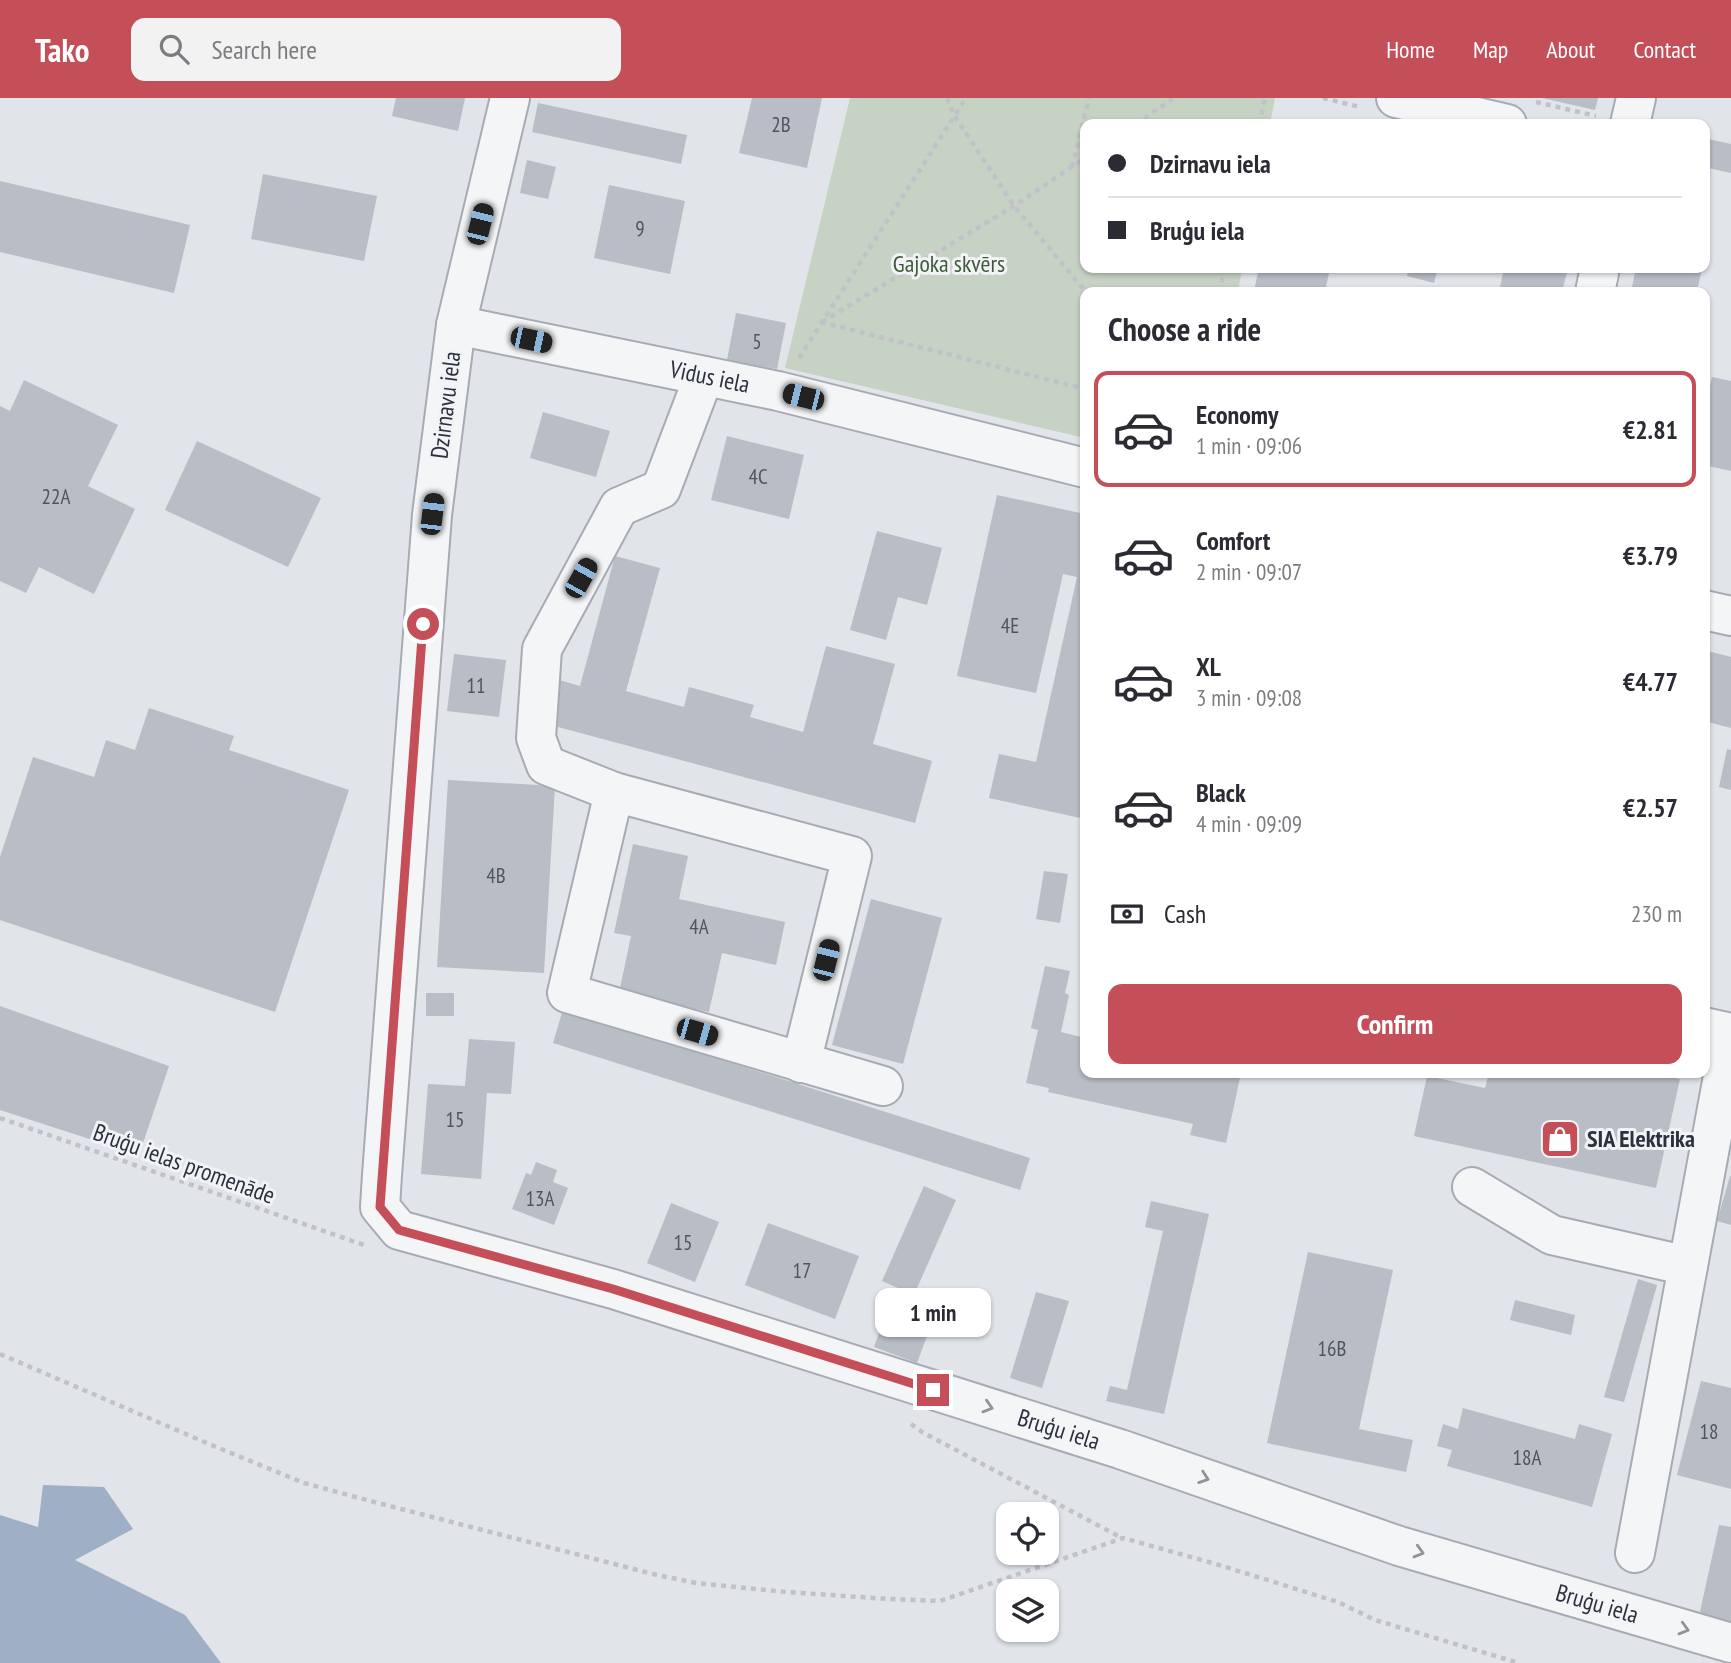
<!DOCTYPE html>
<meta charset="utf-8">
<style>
:root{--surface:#fff;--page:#f2f2f3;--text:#2b2b33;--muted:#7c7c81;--line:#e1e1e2;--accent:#c54f59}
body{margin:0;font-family:"PT Sans Narrow",sans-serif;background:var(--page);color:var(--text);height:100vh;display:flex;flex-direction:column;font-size:26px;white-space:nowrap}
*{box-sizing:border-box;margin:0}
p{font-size:23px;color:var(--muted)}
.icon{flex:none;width:38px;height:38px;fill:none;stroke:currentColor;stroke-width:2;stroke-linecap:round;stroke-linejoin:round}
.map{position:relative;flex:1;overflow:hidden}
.sheet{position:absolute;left:1080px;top:189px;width:630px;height:791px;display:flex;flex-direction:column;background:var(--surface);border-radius:14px;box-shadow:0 2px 5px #0004}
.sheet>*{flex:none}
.top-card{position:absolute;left:1080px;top:21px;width:630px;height:154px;border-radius:14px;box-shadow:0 2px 5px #0004;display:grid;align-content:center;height:154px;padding:0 28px;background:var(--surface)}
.tools{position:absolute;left:996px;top:1404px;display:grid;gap:14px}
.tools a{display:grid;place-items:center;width:63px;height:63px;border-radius:14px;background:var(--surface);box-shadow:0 2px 5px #0004;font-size:35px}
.end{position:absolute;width:32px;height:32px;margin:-16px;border:9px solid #c54f59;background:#fff;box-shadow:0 0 0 4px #fff}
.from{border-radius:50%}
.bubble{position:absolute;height:49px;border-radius:14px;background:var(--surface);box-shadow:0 2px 5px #0004;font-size:23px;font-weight:600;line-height:49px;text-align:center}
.car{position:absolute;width:21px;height:42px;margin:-21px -10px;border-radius:9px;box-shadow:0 0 5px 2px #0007;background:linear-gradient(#222 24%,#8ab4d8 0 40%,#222 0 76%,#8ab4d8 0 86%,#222 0)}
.top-card b{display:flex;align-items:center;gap:24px;height:66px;font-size:26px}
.top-card b+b{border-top:2px solid var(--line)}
.top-card i{width:18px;height:18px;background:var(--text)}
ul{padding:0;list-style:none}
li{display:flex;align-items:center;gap:21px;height:116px;margin:0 14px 10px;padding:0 14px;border:4px solid transparent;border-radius:14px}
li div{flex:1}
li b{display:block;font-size:26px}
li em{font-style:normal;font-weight:600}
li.on{border-color:var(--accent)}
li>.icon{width:63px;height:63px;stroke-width:1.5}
h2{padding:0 28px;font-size:32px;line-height:84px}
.pay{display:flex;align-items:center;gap:18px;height:77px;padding:0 28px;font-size:26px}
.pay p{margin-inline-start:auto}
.action{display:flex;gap:14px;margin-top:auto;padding:14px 28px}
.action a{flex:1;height:80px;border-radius:14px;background:var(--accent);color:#fff;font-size:28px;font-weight:600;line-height:80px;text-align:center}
header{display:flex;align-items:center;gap:42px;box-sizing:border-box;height:98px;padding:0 35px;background:var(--accent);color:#fff}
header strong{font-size:33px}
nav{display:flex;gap:38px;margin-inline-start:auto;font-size:24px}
.search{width:490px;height:63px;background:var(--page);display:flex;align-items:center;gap:18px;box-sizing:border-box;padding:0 24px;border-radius:14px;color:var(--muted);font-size:26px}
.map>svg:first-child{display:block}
.green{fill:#c6d2c3}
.water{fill:#9fafc6}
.building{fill:#b9bdc5}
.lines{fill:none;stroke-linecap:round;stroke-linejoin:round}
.minor-casing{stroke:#a7abb3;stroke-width:42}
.path{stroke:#c0c2c7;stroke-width:4.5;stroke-dasharray:5 5;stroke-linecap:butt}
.minor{stroke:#f4f5f7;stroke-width:38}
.oneway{stroke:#90939b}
.route{stroke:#c54f59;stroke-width:9}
.labels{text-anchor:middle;stroke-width:6;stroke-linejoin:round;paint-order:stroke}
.number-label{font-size:21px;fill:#4e5460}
.park-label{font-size:24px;fill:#3d5a39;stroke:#f1f3f6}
.street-label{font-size:24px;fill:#2b313f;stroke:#f1f3f6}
.poi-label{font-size:24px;font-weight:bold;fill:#2b313f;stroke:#f1f3f6;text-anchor:start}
</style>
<header>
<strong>Tako</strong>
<div class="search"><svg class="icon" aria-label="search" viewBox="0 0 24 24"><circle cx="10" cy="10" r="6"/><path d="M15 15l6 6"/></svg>Search here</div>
<nav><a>Home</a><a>Map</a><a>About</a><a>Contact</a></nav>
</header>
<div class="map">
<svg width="1731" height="1565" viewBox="0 0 1731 1565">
<rect width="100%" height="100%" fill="#e1e4e9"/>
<path class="green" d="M850,0H1275L1270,26H1085V170H1242L1238,194H1085V340L785,270Z"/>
<path class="water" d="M43,1387L104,1389L133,1431L75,1462L185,1517L221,1565H0V1417L38,1429Z"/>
<path class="building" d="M396,0H465L458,33L392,18Z
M752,0H822L807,70L739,55Z
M1542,0H1598L1595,12Z
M538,5L687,37L681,66L532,34Z
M1704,40L1731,46V75L1704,69Z
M527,62L556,69L548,101L520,95Z
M263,76L377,98L364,163L251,141Z
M0,83L190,127L174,195L0,154Z
M609,87L685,103L670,176L594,160Z
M1259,170H1330L1325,194L1254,193Z
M1409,170H1438L1434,185L1407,178Z
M1504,170H1568L1562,194H1499Z
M1636,170H1702L1697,194H1631Z
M736,215L786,225L777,271L727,262Z
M1712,279L1731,283V373L1704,367V315Z
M24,282L118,327L88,388L135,411L94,496L39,469L26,495L0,483V308L10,313Z
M543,314L610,333L596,379L530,360Z
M727,338L804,357L789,421L711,402Z
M197,343L321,400L288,469L165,412Z
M997,397L1085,416V721L989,700L999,656L1036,664L1077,479L1063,476L1036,595L957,578Z
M877,433L942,450L927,507L898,499L886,542L850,532Z
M615,458L660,470L626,593L684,609L689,589L754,607L750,619L803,634L826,548L895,566L873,646L932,663L915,725L547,626L559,582L580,588Z
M1704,552L1731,559V630L1704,623Z
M454,556L506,562L499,619L447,613Z
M149,610L234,638L229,652L349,692L275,914L0,822V759L33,659L94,679L106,642L135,652Z
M1727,651L1731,652V692L1719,689Z
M448,682L555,688L544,875L437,869Z
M633,746L688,758L679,801L785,824L776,867L722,855L709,914L619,895L631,838L614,835Z
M1044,773L1068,776L1060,825L1036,821Z
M871,801L942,820L903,966L832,947Z
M1045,868L1070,873L1065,895L1069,897L1061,934L1085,940V975H1241L1226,1045L1190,1037L1193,1026L1048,994L1049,990L1026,985L1038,932L1031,930Z
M426,895H454V918H426Z
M0,908L169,968L139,1057L0,1012Z
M563,911L1030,1060L1020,1092L553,945Z
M469,941L515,944L511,996L487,995L481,1081L421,1076L428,986L465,988Z
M1489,975H1650L1680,981L1656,1090L1414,1038L1427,978L1485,990Z
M536,1064L557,1072L553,1084L568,1090L554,1127L512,1111L526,1075L531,1077Z
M1730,1078H1731V1127L1717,1123Z
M924,1088L956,1102L914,1197L882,1183Z
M1151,1103L1209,1116L1164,1316L1106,1303L1110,1288L1127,1292L1163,1133L1145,1129Z
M671,1105L719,1124L695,1184L647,1165Z
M768,1125L859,1158L835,1221L745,1187Z
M1308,1154L1393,1172L1359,1331L1413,1342L1406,1374L1267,1345Z
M1638,1181L1657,1187L1624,1304L1604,1299Z
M1036,1194L1069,1203L1042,1290L1010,1280Z
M892,1199L935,1216L917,1265L874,1249Z
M1515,1202L1575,1217L1571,1237L1510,1222Z
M1701,1283L1731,1290V1391L1677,1377Z
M1463,1310L1575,1341L1579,1326L1612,1336L1592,1409L1447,1368L1452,1352L1437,1348L1443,1326L1458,1331Z
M1719,1427L1731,1429V1530L1698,1523Z"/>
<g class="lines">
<g class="minor-casing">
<g id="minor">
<path id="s1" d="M510,0L456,227L432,417L382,1077L380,1109L399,1132L613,1191L1120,1351L1399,1448L1731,1545"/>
<path d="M1396,0L1507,26"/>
<path d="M1630,26L1636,0"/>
<path d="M1595,194L1600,170"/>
<path id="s2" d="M456,227L778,293L1085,370"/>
<path d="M704,278L661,391L619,409L542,551L536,640L546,667L614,694L567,895L883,988"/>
<path d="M1704,512L1731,518"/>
<path d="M614,694L852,758L801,965"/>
<path d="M1472,1089L1552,1137L1688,1168"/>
<path d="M1635,1455L1731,935L1704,929"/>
</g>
</g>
<path class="path" d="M947,0L954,17L1014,108L1086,194
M1323,0L1360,9
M1536,4L1596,18
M1136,26L1174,0
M1259,26L1265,0
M1072,69L1089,0
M1219,194L1225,170
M821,224L1085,291
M822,224L1014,108L1085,60
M799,260L966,0
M0,1020L364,1147
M0,1256L209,1346L304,1385L378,1405L657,1477L696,1485L787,1494L888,1501L940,1503L1123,1440L1216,1466L1338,1504L1375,1522L1519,1565
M911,1326L922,1334L1122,1440"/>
<use href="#minor" class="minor"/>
</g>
<defs><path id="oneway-chevron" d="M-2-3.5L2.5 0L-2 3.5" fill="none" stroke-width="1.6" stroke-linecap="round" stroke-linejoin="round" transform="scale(1.75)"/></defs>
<g class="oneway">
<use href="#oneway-chevron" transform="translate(988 1309) rotate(17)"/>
<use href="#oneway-chevron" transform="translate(1204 1380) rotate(19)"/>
<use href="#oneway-chevron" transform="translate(1419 1454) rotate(16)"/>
<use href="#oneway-chevron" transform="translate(1684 1531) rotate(16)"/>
</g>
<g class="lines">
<path class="route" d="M423,526L380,1109L399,1132L613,1191L933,1292"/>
</g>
<defs>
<g id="shop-square" transform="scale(2.0125)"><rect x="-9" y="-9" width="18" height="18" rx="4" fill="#c54f59" stroke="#f1f3f6"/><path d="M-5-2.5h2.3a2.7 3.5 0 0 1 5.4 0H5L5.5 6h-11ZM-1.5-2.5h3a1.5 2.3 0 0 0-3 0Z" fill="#fff"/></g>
</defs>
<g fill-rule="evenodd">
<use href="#shop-square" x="1560" y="1041"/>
</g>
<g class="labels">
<g class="number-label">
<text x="781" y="34">2B</text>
<text x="640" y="138">9</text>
<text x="757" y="251">5</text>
<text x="758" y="386">4C</text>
<text x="56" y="406">22A</text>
<text x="1010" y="535">4E</text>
<text x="476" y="595">11</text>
<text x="496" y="785">4B</text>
<text x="699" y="836">4A</text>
<text x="455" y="1029">15</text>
<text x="540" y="1108">13A</text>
<text x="683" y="1152">15</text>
<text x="802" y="1180">17</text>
<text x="1332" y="1258">16B</text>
<text x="1709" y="1341">18</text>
<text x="1527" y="1367">18A</text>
</g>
<g class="park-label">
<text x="949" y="174">Gajoka skvērs</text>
</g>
<g class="street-label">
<text dy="8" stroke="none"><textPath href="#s2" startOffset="259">Vidus iela</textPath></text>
<text transform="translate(446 307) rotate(-83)" y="8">Dzirnavu iela</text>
<text transform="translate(184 1066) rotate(20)" y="8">Bruģu ielas promenāde</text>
<text dy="8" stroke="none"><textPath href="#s1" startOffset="1838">Bruģu iela</textPath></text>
<text dy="8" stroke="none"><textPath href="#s1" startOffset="2404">Bruģu iela</textPath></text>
</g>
<g class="poi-label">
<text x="1587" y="1049">SIA Elektrika</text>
</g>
</g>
</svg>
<div class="tools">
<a><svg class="icon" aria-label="locate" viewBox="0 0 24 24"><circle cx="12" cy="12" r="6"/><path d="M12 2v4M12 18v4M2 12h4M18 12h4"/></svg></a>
<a><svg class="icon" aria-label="layers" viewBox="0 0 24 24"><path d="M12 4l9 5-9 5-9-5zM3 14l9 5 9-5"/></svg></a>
</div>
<i class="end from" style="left:423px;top:526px"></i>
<i class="end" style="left:933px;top:1292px"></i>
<div class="bubble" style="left:875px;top:1190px;width:116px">1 min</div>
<i class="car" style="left:480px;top:126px;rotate:14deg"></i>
<i class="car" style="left:531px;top:242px;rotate:102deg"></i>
<i class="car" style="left:803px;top:299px;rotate:284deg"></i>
<i class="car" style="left:432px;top:416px;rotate:7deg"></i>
<i class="car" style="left:581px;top:480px;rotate:29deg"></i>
<i class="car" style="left:826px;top:862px;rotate:14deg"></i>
<i class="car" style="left:697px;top:934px;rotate:106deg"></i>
<div class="top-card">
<b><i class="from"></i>Dzirnavu iela</b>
<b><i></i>Bruģu iela</b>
</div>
<section class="sheet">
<h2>Choose a ride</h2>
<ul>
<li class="on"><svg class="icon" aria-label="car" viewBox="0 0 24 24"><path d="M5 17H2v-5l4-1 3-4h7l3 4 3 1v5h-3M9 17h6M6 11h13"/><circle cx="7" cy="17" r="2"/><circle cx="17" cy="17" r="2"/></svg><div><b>Economy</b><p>1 min · 09:06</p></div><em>€2.81</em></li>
<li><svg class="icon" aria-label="car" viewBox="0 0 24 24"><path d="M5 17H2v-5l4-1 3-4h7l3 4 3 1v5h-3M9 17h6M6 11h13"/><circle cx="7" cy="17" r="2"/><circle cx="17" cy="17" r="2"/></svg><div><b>Comfort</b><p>2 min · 09:07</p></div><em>€3.79</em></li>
<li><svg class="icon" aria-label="car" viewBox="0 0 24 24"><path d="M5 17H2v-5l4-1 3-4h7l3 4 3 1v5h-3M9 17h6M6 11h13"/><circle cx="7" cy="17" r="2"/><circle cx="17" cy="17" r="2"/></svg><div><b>XL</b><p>3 min · 09:08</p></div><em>€4.77</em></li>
<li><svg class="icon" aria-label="car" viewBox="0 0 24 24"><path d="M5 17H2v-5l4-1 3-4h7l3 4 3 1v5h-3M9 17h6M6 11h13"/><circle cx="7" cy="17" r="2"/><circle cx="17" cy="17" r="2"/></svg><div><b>Black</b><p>4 min · 09:09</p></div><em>€2.57</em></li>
</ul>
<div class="pay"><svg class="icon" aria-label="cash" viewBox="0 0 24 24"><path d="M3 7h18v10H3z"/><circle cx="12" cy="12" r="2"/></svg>Cash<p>230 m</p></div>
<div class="action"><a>Confirm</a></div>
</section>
</div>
